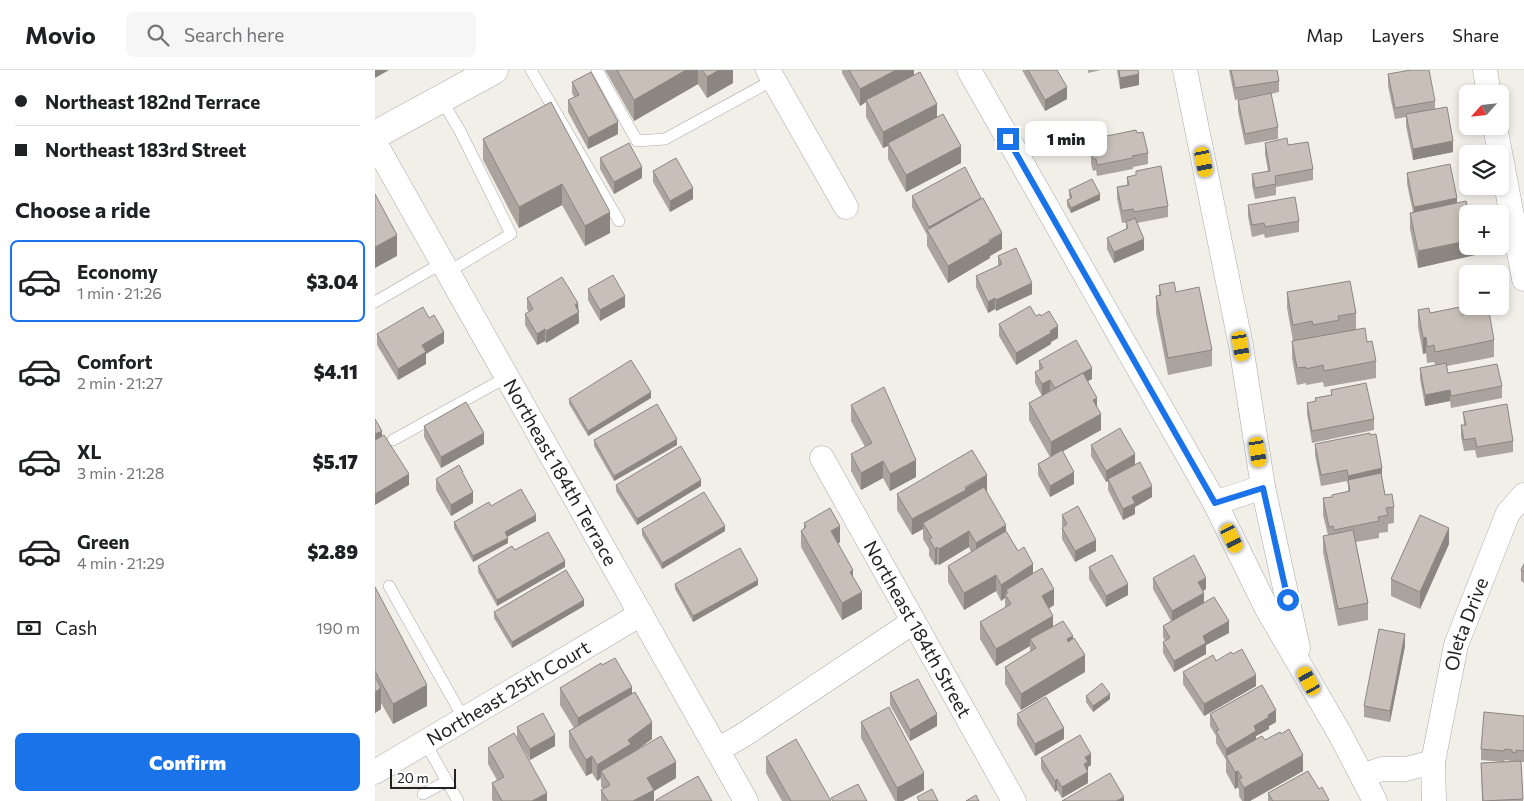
<!DOCTYPE html>
<meta charset="utf-8">
<style>
:root{--surface:#fff;--page:#f6f6f6;--text:#202124;--muted:#757577;--line:#e0e0e0;--accent:#1a73e8}
body{margin:0;font-family:Commissioner,sans-serif;background:var(--page);color:var(--text);height:100vh;display:flex;flex-direction:column;font-size:19px;white-space:nowrap}
*{box-sizing:border-box;margin:0}
p{font-size:16px;color:var(--muted)}
.icon{flex:none;width:28px;height:28px;fill:none;stroke:currentColor;stroke-width:2;stroke-linecap:round;stroke-linejoin:round}
.map{position:relative;flex:1;overflow:hidden}
.details{display:flex;flex-direction:column;background:var(--surface);width:375px}
.details>*{flex:none}
.guide{display:grid;align-content:center;height:110px;padding:0 15px;background:var(--surface)}
.needle{width:32px;rotate:243deg}
.controls{position:absolute;left:1084px;top:15px;display:grid;gap:10px}
.controls a{display:grid;place-items:center;width:50px;height:50px;border-radius:8px;background:var(--surface);box-shadow:0 2px 8px #0003;font-size:25px}
.scale{position:absolute;left:15px;bottom:12px;width:66px;box-sizing:border-box;padding-left:5px;border:2px solid #222;border-top:0;font-size:14px;line-height:18px;white-space:nowrap;color:#222;-webkit-text-stroke:4px #fff;paint-order:stroke}
.end{position:absolute;width:22px;height:22px;margin:-11px;border:6px solid #1a73e8;background:#fff;box-shadow:0 0 0 2px #fff}
.from{border-radius:50%}
.bubble{position:absolute;height:35px;border-radius:8px;background:var(--surface);box-shadow:0 2px 8px #0003;font-size:16px;font-weight:800;line-height:35px;text-align:center}
.car{position:absolute;width:15px;height:30px;margin:-15px -8px;border-radius:6px;box-shadow:0 0 4px 1px #0007;background:linear-gradient(#f5c518 24%,#345 0 40%,#f5c518 0 76%,#345 0 86%,#f5c518 0)}
.guide b{display:flex;align-items:center;gap:18px;height:48px;font-size:19px}
.guide b+b{border-top:1px solid var(--line)}
.guide i{width:12px;height:12px;background:var(--text)}
ul{padding:0;list-style:none}
li{display:flex;align-items:center;gap:15px;height:82px;margin:0 10px 8px;padding:0 5px;border:2px solid transparent;border-radius:8px}
li div{flex:1}
li b{display:block;font-size:19px}
li em{font-style:normal;font-weight:800}
li.active{border-color:var(--accent)}
li>.icon{width:45px;height:45px;stroke-width:1.5}
h2{padding:0 15px;font-size:22px;line-height:60px}
.pay{display:flex;align-items:center;gap:12px;height:55px;padding:0 15px;font-size:19px}
.pay p{margin-inline-start:auto}
.action{display:flex;gap:10px;margin-top:auto;padding:10px 15px}
.action a{flex:1;height:58px;border-radius:8px;background:var(--accent);color:#fff;font-size:20px;font-weight:800;line-height:58px;text-align:center}
header{display:flex;align-items:center;gap:30px;box-sizing:border-box;height:70px;padding:0 25px;background:var(--surface);border-bottom:1px solid var(--line)}
header strong{font-size:24px}
nav{display:flex;gap:28px;margin-inline-start:auto;font-size:18px}
.search{width:350px;height:45px;background:var(--page);display:flex;align-items:center;gap:12px;box-sizing:border-box;padding:0 18px;border-radius:8px;color:var(--muted);font-size:19px}
main{display:flex;flex:1;min-height:0}
.map>svg:first-child{display:block}
.lines{fill:none;stroke-linecap:round;stroke-linejoin:round}
.service-casing{stroke:#a9a9a9;stroke-width:12}
.minor-casing{stroke:#a9a9a9;stroke-width:25}
.tertiary-casing{stroke:#a9a9a9;stroke-width:29}
.service{stroke:#fff;stroke-width:11}
.minor{stroke:#fff;stroke-width:24}
.tertiary{stroke:#fff;stroke-width:28}
.wall{fill:#aba49e;fill-rule:evenodd}
.shaded-wall{fill:#8b8681}
.building{fill:#c7bfb8;stroke:#8b8681}
.route{stroke:#1a73e8;stroke-width:6}
.labels{text-anchor:middle;stroke-width:4.5;stroke-linejoin:round;paint-order:stroke}
.street-label{font-size:19px;fill:#222;stroke:#fff}
</style>
<header>
<strong>Movio</strong>
<div class="search"><svg class="icon" aria-label="search" viewBox="0 0 24 24"><circle cx="10" cy="10" r="6"/><path d="M15 15l6 6"/></svg>Search here</div>
<nav><a>Map</a><a>Layers</a><a>Share</a></nav>
</header>
<main>
<section class="details">
<div class="guide">
<b><i class="from"></i>Northeast 182nd Terrace</b>
<b><i></i>Northeast 183rd Street</b>
</div>
<h2>Choose a ride</h2>
<ul>
<li class="active"><svg class="icon" aria-label="car" viewBox="0 0 24 24"><path d="M5 17H2v-5l4-1 3-4h7l3 4 3 1v5h-3M9 17h6M6 11h13"/><circle cx="7" cy="17" r="2"/><circle cx="17" cy="17" r="2"/></svg><div><b>Economy</b><p>1 min · 21:26</p></div><em>$3.04</em></li>
<li><svg class="icon" aria-label="car" viewBox="0 0 24 24"><path d="M5 17H2v-5l4-1 3-4h7l3 4 3 1v5h-3M9 17h6M6 11h13"/><circle cx="7" cy="17" r="2"/><circle cx="17" cy="17" r="2"/></svg><div><b>Comfort</b><p>2 min · 21:27</p></div><em>$4.11</em></li>
<li><svg class="icon" aria-label="car" viewBox="0 0 24 24"><path d="M5 17H2v-5l4-1 3-4h7l3 4 3 1v5h-3M9 17h6M6 11h13"/><circle cx="7" cy="17" r="2"/><circle cx="17" cy="17" r="2"/></svg><div><b>XL</b><p>3 min · 21:28</p></div><em>$5.17</em></li>
<li><svg class="icon" aria-label="car" viewBox="0 0 24 24"><path d="M5 17H2v-5l4-1 3-4h7l3 4 3 1v5h-3M9 17h6M6 11h13"/><circle cx="7" cy="17" r="2"/><circle cx="17" cy="17" r="2"/></svg><div><b>Green</b><p>4 min · 21:29</p></div><em>$2.89</em></li>
</ul>
<div class="pay"><svg class="icon" aria-label="cash" viewBox="0 0 24 24"><path d="M3 7h18v10H3z"/><circle cx="12" cy="12" r="2"/></svg>Cash<p>190 m</p></div>
<div class="action"><a>Confirm</a></div>
</section>
<div class="map">
<svg width="1149" height="731" viewBox="0 0 1149 731">
<rect width="100%" height="100%" fill="#f2efe9"/>
<g class="lines">
<g class="service-casing">
<path id="service" d="M156,0L244,151
M222,0L262,71L290,69L398,10
M66,29L85,61L136,164L73,202
M0,232L67,193
M18,370L132,307
M14,516L89,649
M50,672L83,731
M48,724L72,711"/>
</g>
<g class="minor-casing">
<g id="minor">
<path d="M393,0L471,137"/>
<path d="M594,0L840,433L891,537L965,664L1000,731"/>
<path d="M810,0L866,276L888,417L923,578"/>
<path d="M1110,0L1114,24"/>
<path d="M1120,56L1149,209"/>
<path id="s1" d="M0,73L371,731"/>
<path id="s2" d="M447,388L639,731"/>
<path d="M840,433L888,417"/>
<path d="M342,680L367,666L538,552"/>
<path id="s3" d="M0,702L266,544"/>
<path d="M987,706L1007,699H1031L1058,692"/>
<path id="s4" d="M1059,731L1058,692L1081,575L1133,443L1149,425"/>
</g>
</g>
<g class="tertiary-casing">
<path id="tertiary" d="M0,65L119,0"/>
</g>
<use href="#service" class="service"/>
<use href="#minor" class="minor"/>
<use href="#tertiary" class="tertiary"/>
</g>
<path class="wall" d="M230,0H358V13L332,28L323,14L259,51Z
M467,0H539V5L586,93L531,122L513,89V76L508,78L491,47V32L485,36L467,3Z
M647,0H682L692,29L670,41Z
M713,0H726L713,3Z
M742,0H763L764,15L745,19Z
M854,0H902L904,11V22L896,24L903,57V69L870,75L863,41V30L883,26L860,30Z
M1013,4L1060,31V39L1078,82L1038,90L1031,56V47L1020,49L1013,16Z
M197,12L243,64L213,79L193,42V30L199,27L197,23Z
M176,32L235,163L210,176L187,135L144,158L108,90V69Z
M762,63L773,83V94L758,97V99L722,106L721,100L718,101L716,94V82H719V77H722V68Z
M890,73L913,75L938,99V110L901,117V125L880,129L877,115V104L893,101L890,84Z
M225,88L267,108L239,124L225,99Z
M278,101L318,129L295,142L278,112Z
M761,101L793,136V147L762,153L769,180L739,193L732,179V168L751,159V152H753L747,153L742,128V117L752,115V107L761,105Z
M1032,103L1082,132L1100,176V185L1043,198L1035,159V143L1038,142L1032,114Z
M694,120L725,130L696,143L692,136V130L695,129L694,126Z
M537,126L627,179L615,186V188L573,213L552,176V165L537,137Z
M873,135L924,151V162L890,168L889,164L877,167L873,146Z
M623,186L657,224L621,241L620,239L613,243L601,217V206L623,196Z
M784,215L801,222L837,280V296L793,305L781,243V226H784Z
M213,219L250,237L225,251L213,230Z
M912,222L981,243V259L992,272L1001,291V308L949,317L948,312L931,315V313L922,315L917,288V271H918L912,238Z
M152,228L203,233L204,253L171,273L170,271L162,275L150,255V244L154,242L152,239Z
M1043,240L1055,243L1087,245L1104,244L1119,270V287L1072,296L1073,303L1127,316V328L1076,338L1075,331L1050,336L1045,309V298L1060,295L1059,292L1052,293L1051,283L1048,284L1043,257Z
M661,246L683,268L676,272V274L641,295L624,266V254Z
M2,264L69,273L51,284V294L23,310L2,275Z
M664,291L717,309L713,311L722,337L726,360L688,381L699,414L675,427L663,405V394L675,387L654,350V333L667,326L660,313V302L664,300Z
M956,320L999,349V360L937,373L932,344V333L940,332V328L956,325Z
M276,328L213,366L194,334V329Z
M476,335L541,407L515,421L508,408L486,420L476,401V384L490,377L476,351Z
M1088,342L1138,371V382L1102,388L1100,380L1089,381L1086,367V355H1089Z
M49,356L109,374L66,398L49,367Z
M219,370L302,375L239,411L219,376Z
M940,374L1007,409L1010,425L1019,437V453L1013,454V462L1004,463V468L981,472L993,533V550L963,556L948,482V466L953,465L948,445V428L957,427L973,421V415L972,411L946,416L940,385Z
M716,375L760,395L777,427L760,437V444L748,450L733,420V411L731,412L716,386Z
M88,405L98,433L76,446L61,420V409Z
M241,415L326,416L262,455L241,421Z
M612,421L631,462L643,481L679,535L674,538L678,556L698,569L710,602L646,640L630,614V597L655,582V576L621,596L605,569V552L630,538V528L626,531L621,521L589,540L573,512V496L596,482L594,477L564,495L562,494L560,495L554,486V479L548,469V459L537,465L522,440V424Z
M116,436L161,451L132,467L133,473L98,492L79,458V452Z
M687,445L721,481L700,492L687,469V458L688,457L687,456Z
M429,453L465,472L463,474L478,508L487,539L467,550L426,477V461L429,458Z
M267,459L350,461L287,499L267,465Z
M1074,474L1045,539L1016,526V509Z
M140,480L190,497L122,536L103,502V496Z
M1149,494V513L1146,511V500Z
M714,497L753,525L731,537L714,509Z
M778,508L831,519L828,521L829,532L854,563L831,575V584L799,602L788,583V572L790,571L788,567V556L796,551L778,519Z
M300,514L383,515L318,552L300,519Z
M0,517L52,636L18,654L6,633V639L0,643Z
M209,536L137,578L119,548V542Z
M1030,576L1015,652L989,647V636Z
M227,595L257,624L277,669L256,684L301,708L279,721V731H226V720L228,719L226,717V708L222,711L217,703L211,706L194,677V661L199,658L185,635V618Z
M808,602L881,616L829,646L808,614Z
M515,623L562,656L535,671L515,635Z
M711,626L735,629L718,642L711,632Z
M642,644L689,669L660,686L642,655Z
M835,644L901,652L894,656V659L881,666V669L890,670L928,701L875,731H867L864,726V720L863,717L860,719L851,702V689V690L841,673V666L835,656Z
M1149,646V692H1146L1148,731H1107L1106,693L1127,692L1106,690V679ZM1130,690L1137,691V692H1129Z
M486,652L549,720L528,731H520L486,668Z
M142,657L180,676L155,690L142,668Z
M113,678L172,731H118L117,730V713L122,710L113,694Z
M391,687L456,731H407L391,703Z
M666,688L716,695L713,697V713L687,728L682,720L680,722L666,699Z
M944,719L954,731H893V723Z"/>
<path class="shaded-wall" d="M0,0H14L0,8Z
M311,0H323V14L259,51V30Z
M344,0H358V13L332,28V7Z
M521,0H539V7L491,30V32L485,36V19Z
M764,4V15L745,19V8Z
M692,17V29L670,41V30Z
M562,34V50L513,73V76L508,78V62Z
M243,52V64L213,79V68Z
M1078,71V82L1038,90V79Z
M586,76V93L531,122V105Z
M267,97V108L239,124V112Z
M187,114V135L144,158V137Z
M318,118V129L295,142V131Z
M725,124V130L696,143V138Z
M606,128L554,162V157Z
M1082,128V139L1039,148V137Z
M235,142V163L210,176V156Z
M627,163V179L615,186V188L573,213V196Z
M22,165V186L0,198V177Z
M769,169V180L739,193V182Z
M1092,171V176H1100V185L1043,198V181Z
M657,213V224L621,241V230Z
M250,226V237L225,251V240Z
M620,228V239L613,243V232Z
M203,233L204,253L171,273V261L200,235Z
M683,256V268L676,272V274L641,295V283Z
M170,259V271L162,275V264Z
M69,262V273L51,284V294L23,310V299L47,275Z
M1051,267V283L1048,284V268Z
M717,298V309L680,329V318Z
M675,310V321L667,326V314Z
M1075,320V331L1050,336V325Z
M276,322V328L213,366V361Z
M722,328V344L718,330Z
M726,344V360L676,388V372Z
M7,361V372L0,376V364Z
M109,363V374L66,398V387Z
M302,369V375L239,411V406Z
M760,384V396L733,409V411L731,412V401Z
M541,390V407L515,421V404Z
M508,391V408L486,420V403Z
M1007,398V410L973,412V406Z
M699,402V414L675,427V416Z
M34,404V415L0,435V424Z
M612,405V421L548,453V459L537,465V449Z
M326,410V416L262,455V449Z
M777,416V427L760,437V444L748,450V439L757,427Z
M98,422V433L76,446V435Z
M161,445V451L130,468V462Z
M631,455V472L601,490V473Z
M350,456V461L287,499V493Z
M465,456V472L456,478V461Z
M1074,458V474L1045,539V522Z
M594,461V477L564,495V479Z
M133,468V473L98,492V486Z
M721,470V481L700,492V481Z
M562,477V494L560,495V479Z
M190,491V497L122,536V530Z
M658,494V510L633,523L631,520V526L630,524V528L626,531V515Z
M478,500V517L475,502Z
M621,505V521L589,540V523Z
M831,508V519L823,524V512Z
M383,510V515L318,552V546Z
M753,514V525L731,537V526Z
M679,519V535L667,543V526Z
M487,522V539L467,550V533Z
M829,523V535L797,552V541Z
M209,530V536L137,578V572Z
M678,546V562L655,569V576L621,596V579Z
M854,551V563L831,575V584L799,602V591L828,566Z
M1030,564V576L1015,652V641Z
M698,566V582L692,569Z
M710,585V602L646,640V624Z
M881,605V616L829,646V634Z
M52,615V636L18,654V634Z
M257,617V633L203,665V648Z
M6,618V639L0,643V622Z
M735,624V629L718,642V636Z
M901,640V652L894,656V659L881,666V672L851,686V690V679L893,645Z
M562,644V656L535,671V660Z
M277,652V669L256,684L226,701V708L222,711V695L253,670Z
M689,658V669L660,686V674Z
M180,665V676L155,690V679Z
M716,684V695L713,697V713L687,728V717L709,694L710,687Z
M928,685V701L875,731H869V718Z
M217,686V703L211,706V690Z
M301,692V708L279,721V731H258L272,708Z
M863,701V717L860,719V702Z
M549,703V720L528,731H522V718Z
M682,709V720L680,722V711Z
M172,723V731H157Z
M749,727V731H741Z"/>
<path class="building" d="M242,0H311L259,30Z
M327,0H344L332,7Z
M474,0H521L485,19Z
M653,0H682L692,17L670,30Z
M744,0H763L764,4L745,8Z
M856,0H902L904,11L860,18Z
M1036,0H1054L1060,31L1020,38L1013,4Z
M216,2L243,52L213,68L193,30L204,25L197,12Z
M545,2L562,34L508,62L491,30Z
M896,23L903,57L870,64L863,30Z
M176,32L235,142L210,156L187,114L144,137L108,69Z
M1072,37L1078,71L1038,79L1031,44Z
M568,44L586,76L531,105L513,73Z
M761,60L762,63L768,62L773,83L757,86L758,88L722,95L721,89H718L716,82H720L719,77H724L722,68Z
M912,68L913,75L933,72L938,99L900,106L901,114L880,118L877,104L895,101L890,73Z
M254,73L267,97L239,112L225,88Z
M301,88L318,118L295,131L278,101Z
M1075,94L1082,128L1039,137L1032,103Z
M786,96L793,136L759,142L758,139L747,141L742,117L754,115L752,107L761,105V101Z
M590,97L606,128L554,157L537,126Z
M717,109L725,124L696,138L692,130L697,128L694,120Z
M0,124L22,165L0,177Z
M920,127L924,151L890,157L889,153L877,155L873,135Z
M608,128L627,163L614,170L615,172L573,196L552,160Z
M1091,131L1094,144H1092V171L1043,181L1035,143Z
M760,148L769,169L739,182L732,168L753,158L751,152Z
M641,178L657,213L621,230L620,228L613,232L601,206L627,194L623,186Z
M238,205L250,226L225,240L213,219Z
M187,207L203,233L200,235L204,242L171,261L170,259L162,264L150,244L158,239L152,228Z
M975,211L981,243L963,246L964,250L938,255L937,251L918,255L912,222Z
M799,212L801,222L824,217L837,280L793,288L781,226L786,225L784,215Z
M655,236L661,246L665,244L666,246L674,241L683,256L675,261L676,263L641,283L624,254Z
M48,237L54,248L59,245L69,262L47,275L51,282L23,299L2,264Z
M1085,237L1087,245L1103,242L1104,244L1114,242L1119,270L1060,282L1059,275L1052,277L1051,267L1048,268L1043,240L1054,238L1055,243Z
M990,258L992,272L997,271L1001,291L949,301L948,295L931,299V297L922,298L917,271Z
M701,270L717,298L680,318L675,310L667,314L660,302L668,298L664,291Z
M256,290L276,322L213,361L194,329Z
M1071,293L1073,303L1122,294L1127,316L1076,326L1075,320L1050,325L1045,298Z
M708,303L722,328L718,330L726,344L676,372L654,333Z
M991,313L999,349L937,361L932,333L941,331L940,328L957,325L956,320Z
M509,317L541,390L515,404L508,391L486,403L476,384L497,373L476,335Z
M91,332L109,363L66,387L49,356Z
M282,334L302,369L239,406L219,370Z
M1132,334L1138,371L1102,377L1100,368L1089,370L1086,355H1091L1088,342Z
M0,349L7,361L0,364Z
M745,358L760,384L731,401L716,375Z
M995,363V365L1001,364L1007,398L973,406L972,400L946,405L940,374Z
M9,365L34,404L0,424V370Z
M306,376L326,410L262,449L241,415Z
M597,380L612,405L590,417L591,420L537,449L522,424Z
M687,380L699,402L675,416L663,394Z
M765,392L777,416L757,427L760,433L748,439L733,409Z
M84,395L88,402H87L98,422L76,435L61,409Z
M1006,403L1010,425L1017,424L1019,437L1011,438L1013,445L1003,447L1004,451L959,460L958,456L954,457L948,428L957,427V425L975,421L973,410Z
M609,417L631,455L601,473L594,461L564,479L562,477L560,479L554,469L557,468L548,453Z
M146,419L161,445L130,462L133,468L98,486L79,452L114,432L116,436Z
M329,422L350,456L287,493L267,459Z
M703,436L721,470L700,481L687,458L692,454L687,445Z
M455,438L465,456L456,461L478,500L475,502L487,522L467,533L426,461L431,457L429,453Z
M1045,445L1074,458L1045,522L1016,509Z
M978,460L993,533L963,539L948,466Z
M631,461L643,481L649,477L658,494L626,515L621,505L589,523L573,496Z
M173,462L190,491L122,530L103,496L137,476L140,480Z
M365,478L383,510L318,546L300,514Z
M737,485L753,514L731,526L714,497Z
M819,485L831,508L823,512L829,523L797,541L778,508Z
M1149,494V502L1146,500Z
M667,498L679,519L667,526L678,546L621,579L605,552L636,534L630,524L633,523L631,520Z
M191,500L209,530L137,572L119,542Z
M0,517L52,615L18,634L0,601Z
M839,527L854,551L828,566L831,573L799,591L788,572L795,568L788,556Z
M688,551L698,566L692,569L693,572L699,568L710,585L646,624L630,597L661,578L655,569Z
M1004,559L1030,564L1015,641L989,636Z
M867,579L881,605L829,634L808,602L838,585L841,591L856,582L858,584Z
M240,588L257,617L203,648L185,618L226,593L227,595Z
M0,607L6,618L0,622Z
M543,609L562,644L535,660L515,623Z
M727,613L735,624L718,636L711,626Z
M887,615L901,640L893,645L894,647L879,656L881,661L851,679L841,661L844,660L835,644Z
M260,622L277,652L253,670L256,674L222,695L217,686L211,690L194,661Z
M671,627L689,658L660,674L642,644Z
M514,637L549,703L522,718L486,652Z
M1109,642L1149,646V681L1141,680V683L1137,682V680L1130,679L1129,681L1106,679Z
M168,643L180,665L155,679L142,657Z
M914,659L928,685L869,718L864,709L867,708L863,701L860,702L851,686L887,666L890,670L905,662L906,664Z
M139,663L172,723L157,731H127L117,713L129,707L113,678Z
M705,665L716,684L710,687L713,692L709,694L713,702L687,717L682,709L680,711L666,688Z
M286,666L301,692L272,708L279,720L258,731H233L226,720L235,715L226,701Z
M421,669L456,731H416L391,687Z
M1146,691L1148,729L1108,731L1106,693Z
M933,701L944,719L947,717L954,730L952,731H898L893,723Z
M735,703L749,727L741,731H687Z
M323,706L337,731H281V730Z
M483,714L492,731H458L456,728Z
M557,719L563,731H544L542,727Z
M601,725L604,731H591Z"/>
<g class="lines">
<path class="route" d="M633,69L840,433L888,418L913,530"/>
</g>
<g class="labels">
<g class="street-label">
<text dy="7" stroke="none"><textPath href="#s1" startOffset="378">Northeast 184th Terrace</textPath></text>
<text dy="7" stroke="none"><textPath href="#s4" startOffset="181">Oleta Drive</textPath></text>
<text dy="7" stroke="none"><textPath href="#s2" startOffset="196">Northeast 184th Street</textPath></text>
<text dy="7" stroke="none"><textPath href="#s3" startOffset="155">Northeast 25th Court</textPath></text>
</g>
</g>
</svg>
<div class="controls">
<a><svg class="needle" viewBox="-14 -14 28 28"><path d="M0-13l5 13h-10z" fill="#e53935"/><path d="M0 13l5-13h-10z" fill="#757577"/></svg></a>
<a><svg class="icon" aria-label="layers" viewBox="0 0 24 24"><path d="M12 4l9 5-9 5-9-5zM3 14l9 5 9-5"/></svg></a>
<a>+</a>
<a>−</a>
</div>
<div class="scale">20 m</div>
<i class="end from" style="left:913px;top:530px"></i>
<i class="end" style="left:633px;top:69px"></i>
<div class="bubble" style="left:650px;top:51px;width:82px">1 min</div>
<i class="car" style="left:829px;top:92px;rotate:169deg"></i>
<i class="car" style="left:866px;top:276px;rotate:171deg"></i>
<i class="car" style="left:883px;top:382px;rotate:171deg"></i>
<i class="car" style="left:857px;top:468px;rotate:154deg"></i>
<i class="car" style="left:934px;top:611px;rotate:331deg"></i>
</div>
</main>
